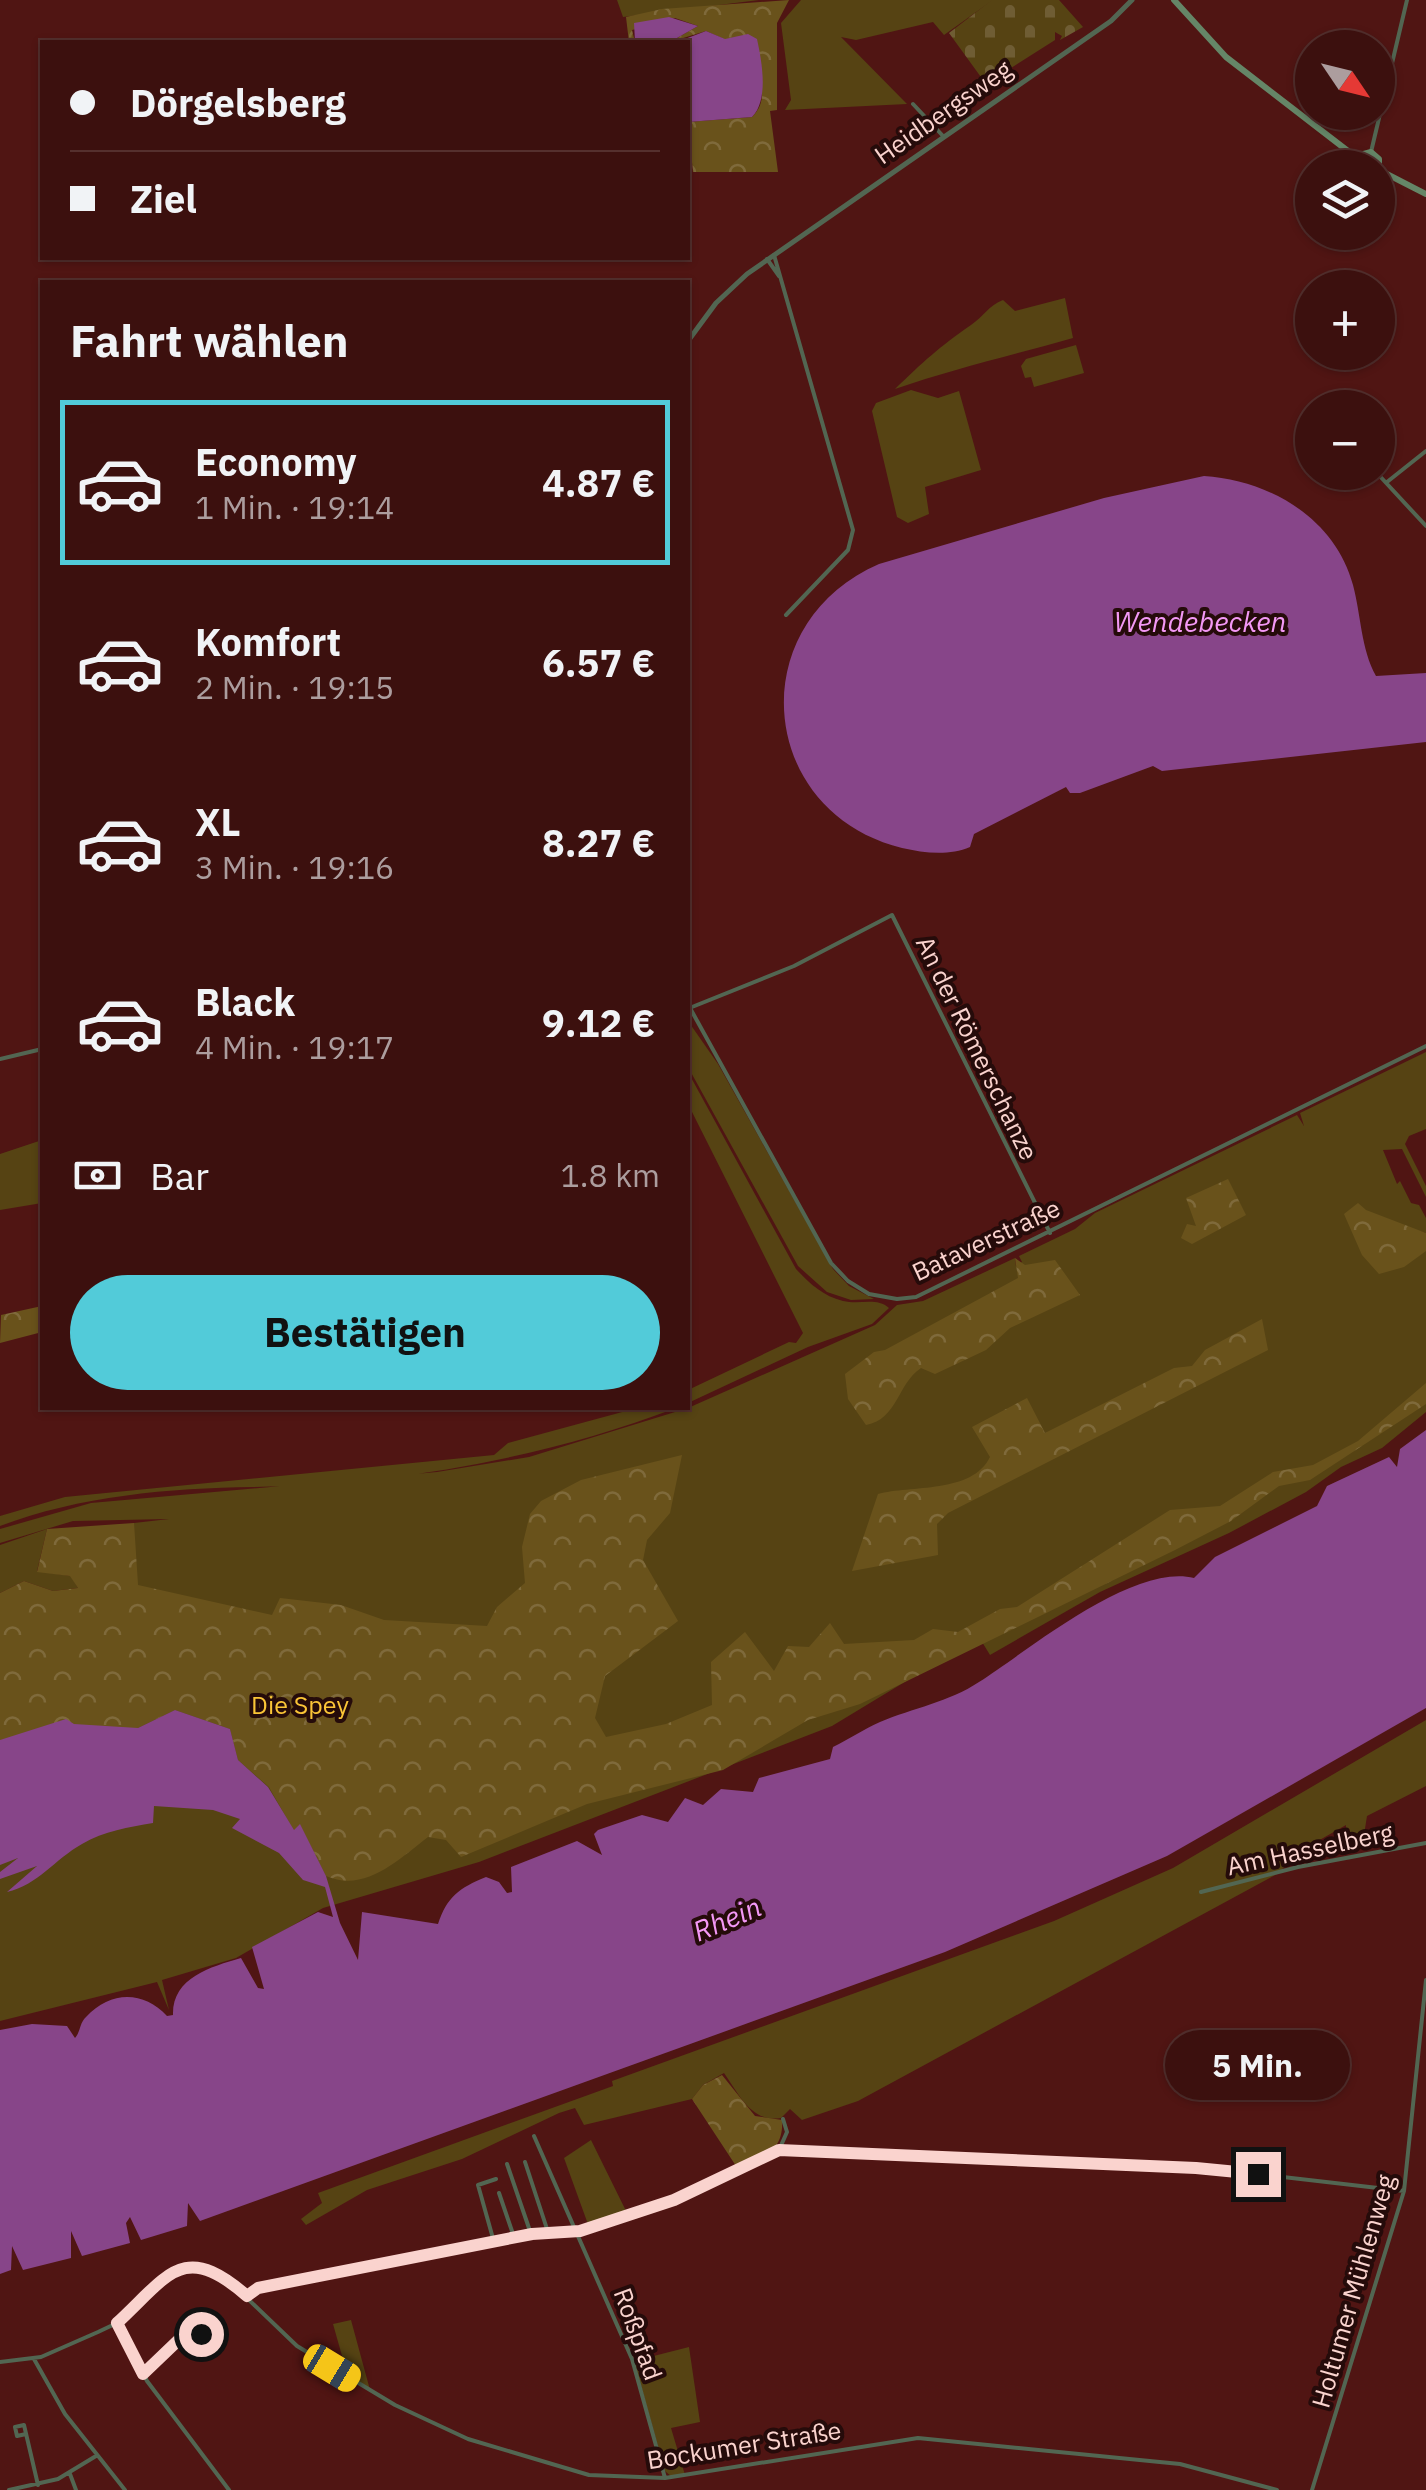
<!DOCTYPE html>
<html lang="de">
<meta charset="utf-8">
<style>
:root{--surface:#3c100e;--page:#471e1c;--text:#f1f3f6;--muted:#ac9d9e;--line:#55302e;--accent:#52cbd9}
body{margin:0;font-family:"IBM Plex Sans",sans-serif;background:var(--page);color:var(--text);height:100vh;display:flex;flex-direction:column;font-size:38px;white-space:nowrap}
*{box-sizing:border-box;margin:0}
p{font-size:32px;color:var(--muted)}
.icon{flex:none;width:55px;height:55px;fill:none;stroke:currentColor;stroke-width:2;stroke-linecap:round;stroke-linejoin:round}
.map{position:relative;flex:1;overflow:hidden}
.sheet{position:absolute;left:40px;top:280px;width:650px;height:1130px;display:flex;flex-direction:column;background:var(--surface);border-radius:0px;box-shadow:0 2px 8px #0004,0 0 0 2px var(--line)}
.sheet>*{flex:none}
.guide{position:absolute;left:40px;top:40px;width:650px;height:220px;border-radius:0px;box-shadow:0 2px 8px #0004,0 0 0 2px var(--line);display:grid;align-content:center;height:220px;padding:0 30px;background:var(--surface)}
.needle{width:65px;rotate:125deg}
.tools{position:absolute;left:1295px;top:30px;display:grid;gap:20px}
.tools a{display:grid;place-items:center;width:100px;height:100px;border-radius:50%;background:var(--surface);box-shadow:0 2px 8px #0004,0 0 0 2px var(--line);font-size:50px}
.end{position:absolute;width:45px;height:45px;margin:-22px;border:12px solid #fad3ce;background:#111;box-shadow:0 0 0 5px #111}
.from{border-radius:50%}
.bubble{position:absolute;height:70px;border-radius:35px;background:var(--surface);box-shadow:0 2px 8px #0004,0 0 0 2px var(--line);font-size:32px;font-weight:800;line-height:70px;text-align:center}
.car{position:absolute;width:30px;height:60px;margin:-30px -15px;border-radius:12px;box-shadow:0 0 8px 2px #0007;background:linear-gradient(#f5c518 24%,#345 0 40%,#f5c518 0 76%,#345 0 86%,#f5c518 0)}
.guide b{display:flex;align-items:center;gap:35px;height:95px;font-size:38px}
.guide b+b{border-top:2px solid var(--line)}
.guide i{width:25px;height:25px;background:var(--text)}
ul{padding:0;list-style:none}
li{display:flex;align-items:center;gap:30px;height:165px;margin:0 20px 15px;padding:0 10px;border:5px solid transparent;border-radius:0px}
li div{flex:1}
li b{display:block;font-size:38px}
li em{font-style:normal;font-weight:800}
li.current{border-color:var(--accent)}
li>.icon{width:90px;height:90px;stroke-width:1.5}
h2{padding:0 30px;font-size:45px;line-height:120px}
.pay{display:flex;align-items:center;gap:25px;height:110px;padding:0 30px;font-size:38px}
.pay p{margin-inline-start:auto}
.button{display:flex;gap:20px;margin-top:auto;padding:20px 30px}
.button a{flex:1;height:115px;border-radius:60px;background:var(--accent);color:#111;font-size:40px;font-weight:800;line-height:115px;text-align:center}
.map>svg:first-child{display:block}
.green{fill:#564313}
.forest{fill:url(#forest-crowns)}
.cemetery{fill:url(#cemetery-stones)}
.water{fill:#874589}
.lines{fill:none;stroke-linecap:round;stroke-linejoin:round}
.minor{stroke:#526652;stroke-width:4}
.tertiary{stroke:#526652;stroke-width:5}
.secondary{stroke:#658667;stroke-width:6}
.route{stroke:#fad3ce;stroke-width:12}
.labels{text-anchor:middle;stroke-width:8;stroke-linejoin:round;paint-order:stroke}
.street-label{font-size:25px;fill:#fad3ce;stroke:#250b0a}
.park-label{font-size:25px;fill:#fbc537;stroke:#250b0a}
.water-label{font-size:28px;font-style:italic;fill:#f398f5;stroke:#250b0a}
</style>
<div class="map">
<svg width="1426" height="2490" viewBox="0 0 1426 2490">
<defs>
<pattern id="forest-crowns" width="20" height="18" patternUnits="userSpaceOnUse" patternTransform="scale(2.5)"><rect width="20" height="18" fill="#69521b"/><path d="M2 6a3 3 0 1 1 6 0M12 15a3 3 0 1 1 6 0" fill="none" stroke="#7f6a3b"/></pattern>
<pattern id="cemetery-stones" width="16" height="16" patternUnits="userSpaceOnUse" patternTransform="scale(2.5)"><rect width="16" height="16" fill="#564313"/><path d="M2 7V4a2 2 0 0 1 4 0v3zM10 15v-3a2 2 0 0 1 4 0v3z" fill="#6f5d34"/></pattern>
</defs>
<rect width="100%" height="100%" fill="#501513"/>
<path class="green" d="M617,0H759L623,17Z
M801,0H993L944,35L933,22L856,40L841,37L907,104L785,110L791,100L781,23Z
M1065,298L1073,338C1013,355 953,369 895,389C923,362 939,347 971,325C983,317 989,305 1003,300L1015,311Z
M1076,345L1084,373L1034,387L1031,377L1025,378L1021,366L1026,359Z
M911,390L938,398L959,391L981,470L925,487L929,514L908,523L897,517L872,411L876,403Z
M688,1021L718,1064L833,1269L849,1286L874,1299L851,1300L827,1292L798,1266L688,1067Z
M1426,1052V1129L1409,1136L1405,1144L1426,1186V1197L1402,1149L1383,1150L1397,1184L1400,1181L1411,1203L1419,1205L1426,1218V1233L1349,1210L1426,1235V1412L1382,1448L1341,1467L1306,1492L1229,1533L1100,1592L990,1655L979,1637L832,1726L479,1862L323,1908L236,1958L162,1980L169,2010L157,1982L0,2021V1608L121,1604L134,1523L169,1519L73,1521L0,1543V1529L91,1503L437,1472L529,1457L688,1408L875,1325L897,1305L923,1301L1015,1258L1016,1266L1022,1262L1019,1256L1075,1229L1095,1213L1297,1115L1304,1126L1300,1113Z
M688,1072L796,1269C810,1284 823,1296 843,1301C860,1305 877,1297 889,1308L872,1324L808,1347L688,1403V1390L789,1342L796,1343L803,1333L688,1104Z
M42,1140V1203L0,1210V1154Z
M637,1408H676C542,1459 397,1484 253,1487C170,1488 79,1496 0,1526V1516L65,1497L494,1455L508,1443Z
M47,1529L37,1571L71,1576L78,1588L53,1591L24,1581L0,1593V1545Z
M1426,1720V1786L1367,1816L1364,1835L1346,1836V1825L1302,1850L1277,1874L858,2101L802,2120L790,2109L781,2118C751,2123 739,2094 724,2073L703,2085L692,2099L584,2125L575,2108L559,2113L462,2159L367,2190L306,2225L301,2219L322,2203L318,2193L613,2086L612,2081L1054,1921L1173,1868Z
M591,2140L628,2215L589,2227L564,2158Z
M351,2320L370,2390L348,2377L333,2324Z
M689,2347L700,2422L671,2428L685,2475L672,2477L665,2471L634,2361Z"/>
<path class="forest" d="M789,0L777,23V110L770,111L778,172H693L688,122L752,117C776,94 751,61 738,39H724L706,31L670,42L698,26L675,18L632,30L635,42H629L626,17L662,9Z
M1228,1179L1246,1215L1192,1244L1181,1238L1187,1224L1196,1226L1186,1198Z
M1358,1203L1366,1210L1426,1233V1251L1404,1267L1379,1274L1362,1255L1344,1214Z
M1015,1258L1025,1265L1055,1260L1080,1295L1010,1328L986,1350L935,1374L921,1368C897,1384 898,1419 866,1425L848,1399L845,1374L874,1352L885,1350L1018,1278Z
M42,1306V1332L0,1343L1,1315Z
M1262,1319L1268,1350L948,1513L937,1524L938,1555L852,1571L878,1494C911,1485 972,1494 990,1457L972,1427L1027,1398L1045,1433L1174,1368L1192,1366L1205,1350Z
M1426,1383V1404L1310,1480L1279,1486L1231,1521L1175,1550L860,1704L808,1720L723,1770L587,1804L461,1857L446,1840L428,1837C398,1860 365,1893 326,1876L300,1825L294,1831L269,1787L238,1760L230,1729L175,1710L138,1728L0,1740V1593L24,1581L53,1591L78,1588L70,1576L37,1572L47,1529L134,1523L138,1585L272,1615L280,1598L341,1605L384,1620L487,1626L497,1607L525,1583L522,1547L530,1514L541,1501L581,1480L682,1455L670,1513L647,1540L643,1560L678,1621L605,1676L595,1718L606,1737L666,1724L712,1705L711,1662L745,1632L774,1671L788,1646L809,1647L830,1623L844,1644L914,1640L933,1629L958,1632L1000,1609L1017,1607L1170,1510L1220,1506L1273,1472L1313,1465L1358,1441Z
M722,2075L755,2116L782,2120C784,2152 763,2156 738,2169L692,2099L703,2085Z"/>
<path class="cemetery" d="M992,0H1059L1083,27L1060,40L1062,36L1055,32V40L986,84L949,33Z"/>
<path class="water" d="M669,17L698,26L670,42H635L634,23Z
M706,31L725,39L748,34L757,39C762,62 769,100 752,117L688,122V42H677Z
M1204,476C1269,480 1335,518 1353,585C1361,615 1361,649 1376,676L1426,673V742L1162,771L1153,766L1080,793H1070L1066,787L974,834L970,847C949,856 924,853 902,848C757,812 741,624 879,564L1104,498Z
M1426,1430V1708L1167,1856L945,1952L200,2221L188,2203L187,2226L141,2240L130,2217L126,2223L130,2243L82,2256L71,2231V2258L23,2270L12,2246L11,2270L0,2274V2030L32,2024L67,2026L75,2038C81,2031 79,2024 86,2017C111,1990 144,1991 167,2016L173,2015C172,1978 210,1967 241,1958L258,1988L264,1989L252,1947L318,1912L333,1917L325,1887L303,1880L279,1853L232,1828L240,1819L213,1810L154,1806L153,1823C129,1827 104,1831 82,1844C55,1859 38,1885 7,1892L37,1866L0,1879V1872L18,1858L0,1865V1740L66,1719L74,1724L138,1728L175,1710L230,1729L238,1760L268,1787L294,1830L300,1824L326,1876L340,1923L358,1960L362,1912L438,1924C447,1897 459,1888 486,1877L499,1882L507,1893L512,1892L511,1867L577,1841L602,1855L594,1834L598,1830L642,1815L668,1822L685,1798L703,1805L721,1789L753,1792L759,1778L830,1759L833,1747C849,1739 864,1729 880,1722C913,1708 949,1702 979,1682C1029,1650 1133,1563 1194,1578L1215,1557L1317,1506L1327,1486L1389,1457L1397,1467L1400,1449Z"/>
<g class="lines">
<path class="minor" d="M913,104L943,136
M1371,152L1407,0
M774,255L853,530L848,550L786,615
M767,259L779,276
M1376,472L1426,526
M1387,482L1426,451
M692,1007L794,966L892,915L1050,1233
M690,1008L831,1263L848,1281L869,1294L897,1299L916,1297L1426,1046
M0,1059L42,1049
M1201,1892L1298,1867L1426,1843
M534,2136L632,2359L665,2478
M779,2150L1196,2167L1404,2191
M525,2162L548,2232
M507,2164L531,2234
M499,2193L514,2237
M494,2242L478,2185L496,2179
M247,2296L258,2288L531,2234L580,2231L674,2200L779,2150L787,2132L783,2119
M117,2323L147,2381L229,2490
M192.5 2330a5.5 5.5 0 1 1 11 0a5.5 5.5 0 1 1-11 0Z
M34,2359L65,2414L125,2490
M0,2362L41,2357L98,2332L117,2323L176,2271L202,2266L226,2278L297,2346L395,2405L468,2439L589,2475L665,2478L918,2438L1180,2464L1277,2490
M143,2374L192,2330
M26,2434L17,2436L15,2427L24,2425L38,2485
M70,2474L76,2490
M9,2490L58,2479L96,2456
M1312,2490L1404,2191L1426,1980"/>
<path class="tertiary" d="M688,341L716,303L747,274L1111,21L1132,0
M688,1003L690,1008"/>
<path class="secondary" d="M1174,0L1226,57L1357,158
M1356,168L1360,155L1371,152L1379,159V170
M1379,170L1426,194"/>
</g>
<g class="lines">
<path class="route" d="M201,2334L189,2330L143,2374L117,2323C168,2276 183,2240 247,2296L258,2288L532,2234L580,2231L674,2200L779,2150L1196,2168L1258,2174"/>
</g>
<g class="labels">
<g class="street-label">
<text transform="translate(943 112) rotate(-35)" y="9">Heidbergsweg</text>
<text transform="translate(977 1048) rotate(64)" y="9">An der Römerschanze</text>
<text transform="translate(986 1240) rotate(-25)" y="9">Bataverstraße</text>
<text transform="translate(1310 1849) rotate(-12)" y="9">Am Hasselberg</text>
<text transform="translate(1353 2291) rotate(-74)" y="9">Holtumer Mühlenweg</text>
<text transform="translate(638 2334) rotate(70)" y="9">Roßpfad</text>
<text transform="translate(744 2445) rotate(-9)" y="9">Bockumer Straße</text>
</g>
<g class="park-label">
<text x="300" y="1714">Die Spey</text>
</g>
<g class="water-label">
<text x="1200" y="632">Wendebecken</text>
<text transform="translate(727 1919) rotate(-23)" y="10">Rhein</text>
</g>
</g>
</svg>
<div class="tools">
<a><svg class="needle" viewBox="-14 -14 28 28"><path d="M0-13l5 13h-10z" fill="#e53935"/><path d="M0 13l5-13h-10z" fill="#ac9d9e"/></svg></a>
<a><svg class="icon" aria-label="layers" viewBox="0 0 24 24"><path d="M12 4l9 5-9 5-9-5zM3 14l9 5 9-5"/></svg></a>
<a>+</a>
<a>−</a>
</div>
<i class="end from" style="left:201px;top:2334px"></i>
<i class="end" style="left:1258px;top:2174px"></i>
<div class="bubble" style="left:1165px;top:2030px;width:185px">5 Min.</div>
<i class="car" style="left:332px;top:2368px;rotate:121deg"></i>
<div class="guide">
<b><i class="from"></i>Dörgelsberg</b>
<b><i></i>Ziel</b>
</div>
<section class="sheet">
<h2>Fahrt wählen</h2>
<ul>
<li class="current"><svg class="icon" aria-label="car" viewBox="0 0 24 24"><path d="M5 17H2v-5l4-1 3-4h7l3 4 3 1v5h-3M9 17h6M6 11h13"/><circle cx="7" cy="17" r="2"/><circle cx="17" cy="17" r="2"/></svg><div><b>Economy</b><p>1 Min. · 19:14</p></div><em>4.87 €</em></li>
<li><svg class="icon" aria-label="car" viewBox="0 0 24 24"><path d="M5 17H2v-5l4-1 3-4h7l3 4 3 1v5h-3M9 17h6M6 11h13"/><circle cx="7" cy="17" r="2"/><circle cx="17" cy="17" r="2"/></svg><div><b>Komfort</b><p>2 Min. · 19:15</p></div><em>6.57 €</em></li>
<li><svg class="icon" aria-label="car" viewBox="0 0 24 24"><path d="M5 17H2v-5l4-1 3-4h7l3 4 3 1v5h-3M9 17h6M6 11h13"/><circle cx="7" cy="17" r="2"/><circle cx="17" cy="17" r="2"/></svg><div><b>XL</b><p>3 Min. · 19:16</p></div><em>8.27 €</em></li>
<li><svg class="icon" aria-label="car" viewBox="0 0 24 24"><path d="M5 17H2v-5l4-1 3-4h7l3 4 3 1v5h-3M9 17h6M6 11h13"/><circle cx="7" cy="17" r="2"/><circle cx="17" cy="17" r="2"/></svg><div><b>Black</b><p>4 Min. · 19:17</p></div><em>9.12 €</em></li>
</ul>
<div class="pay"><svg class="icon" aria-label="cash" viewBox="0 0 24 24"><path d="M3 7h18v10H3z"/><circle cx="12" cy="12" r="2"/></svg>Bar<p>1.8 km</p></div>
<div class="button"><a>Bestätigen</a></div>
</section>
</div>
